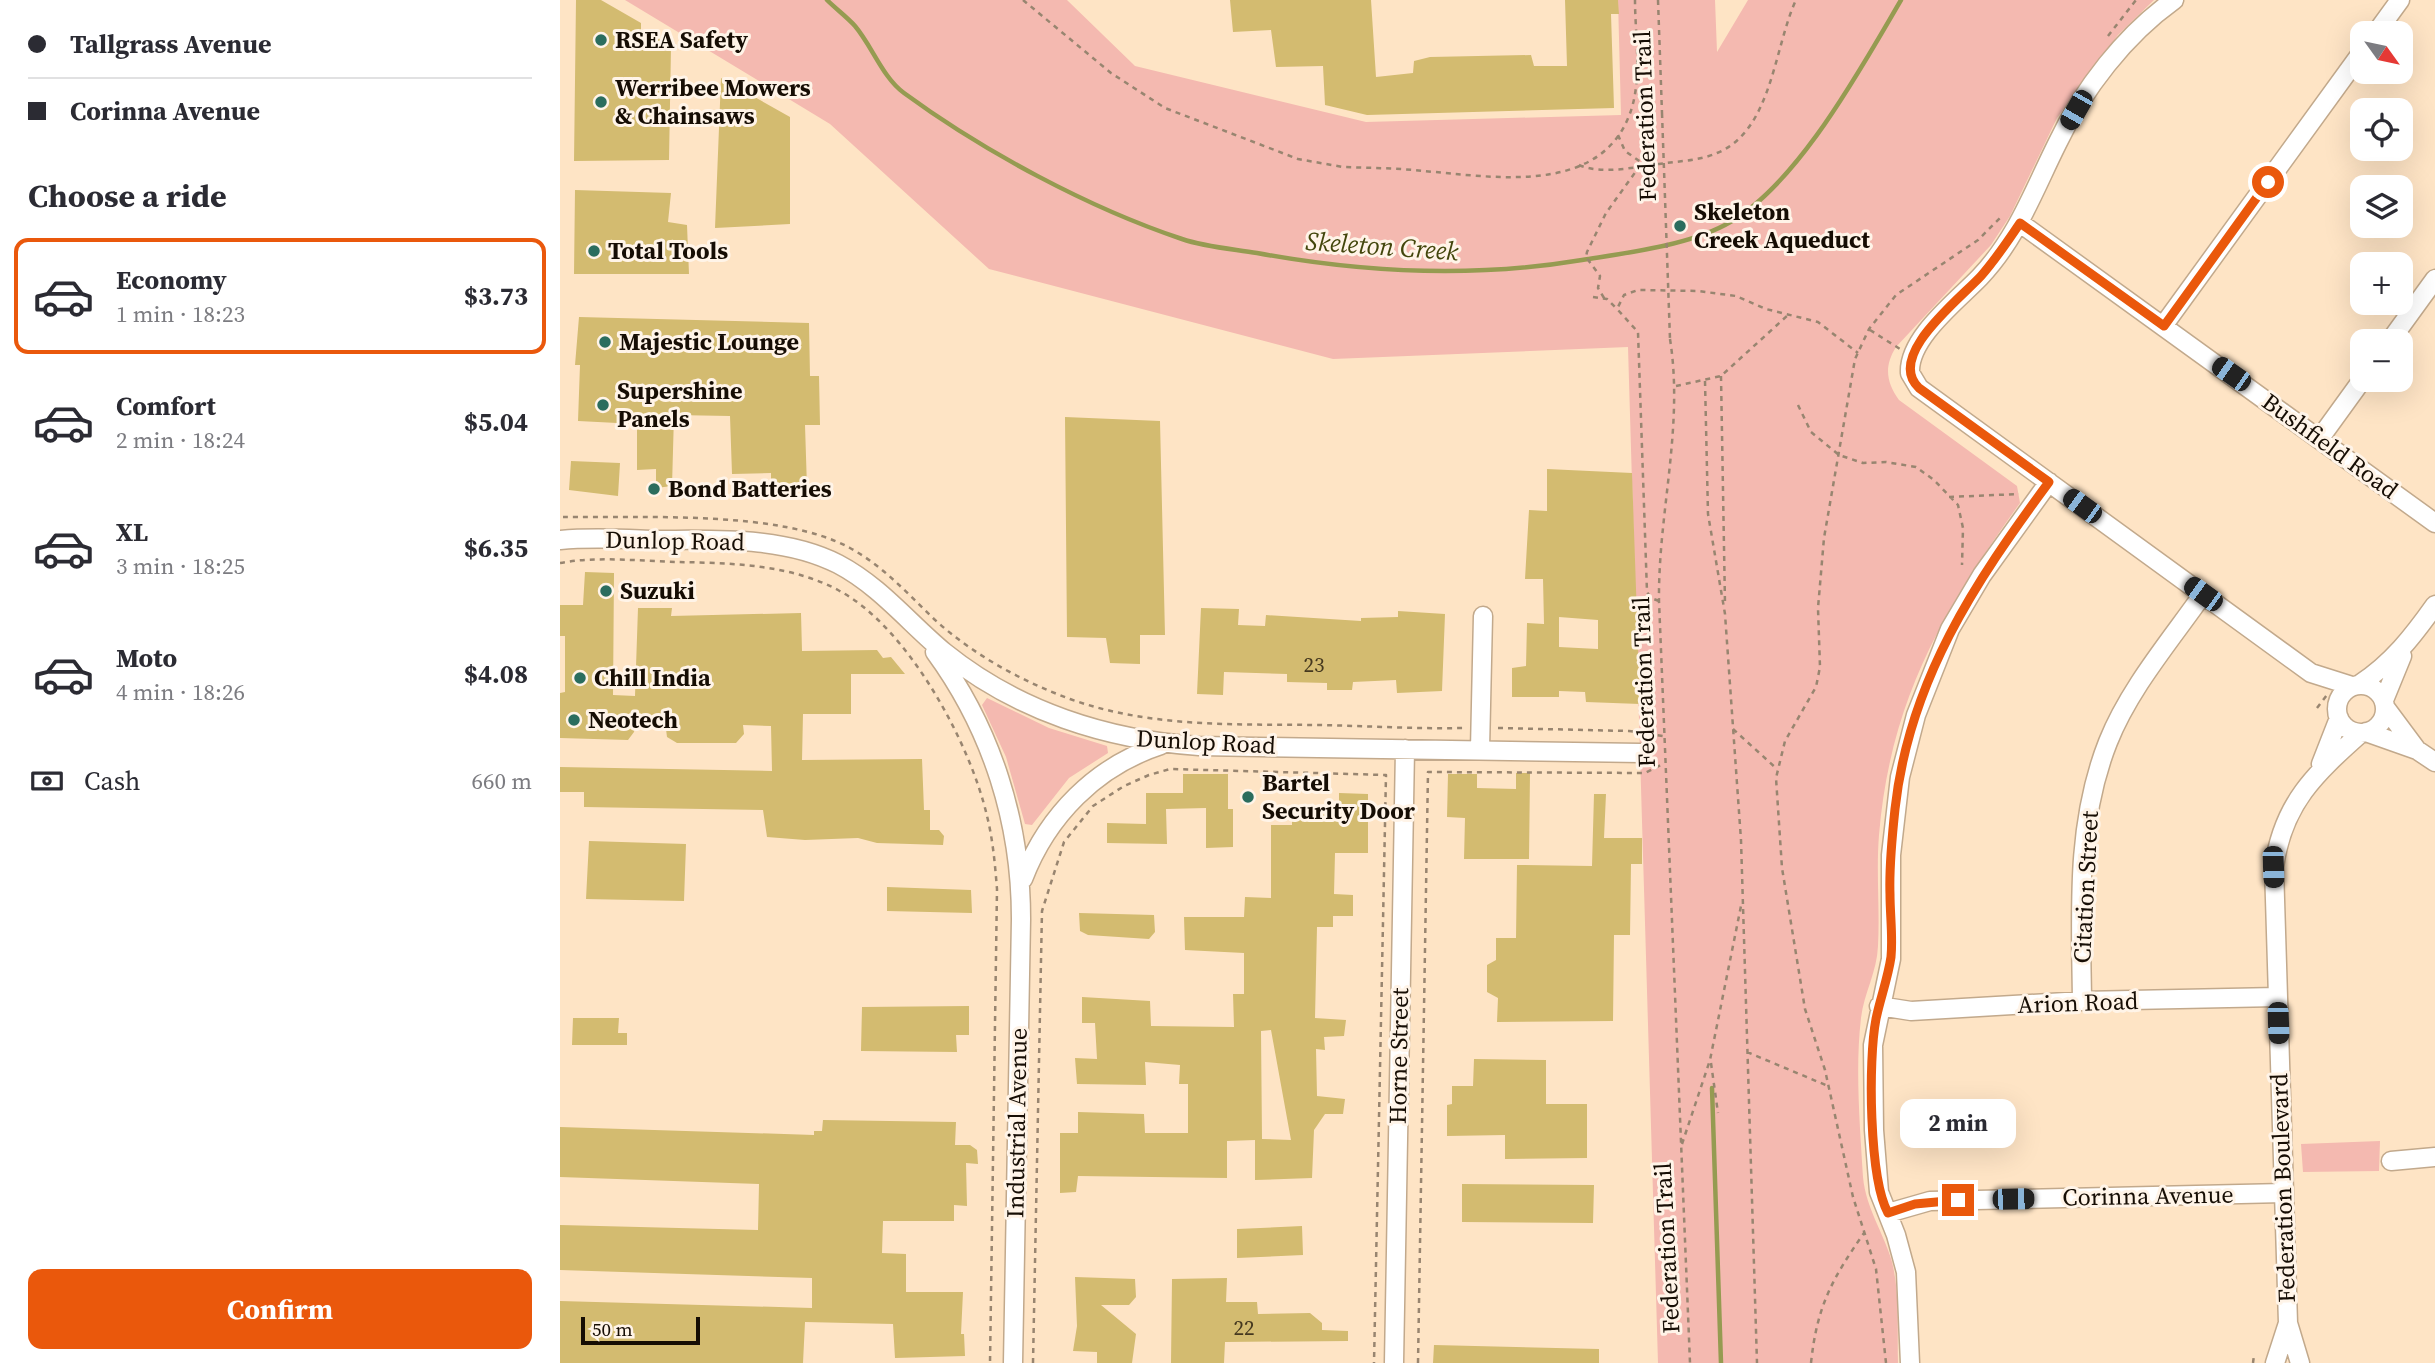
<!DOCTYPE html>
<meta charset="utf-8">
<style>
:root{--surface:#fff;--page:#f2f2f3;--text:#2b2b33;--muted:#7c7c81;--line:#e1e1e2;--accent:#ea580c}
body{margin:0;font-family:"Source Serif 4",serif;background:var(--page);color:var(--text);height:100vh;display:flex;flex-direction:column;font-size:26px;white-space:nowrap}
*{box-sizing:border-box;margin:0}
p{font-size:23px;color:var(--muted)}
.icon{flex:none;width:38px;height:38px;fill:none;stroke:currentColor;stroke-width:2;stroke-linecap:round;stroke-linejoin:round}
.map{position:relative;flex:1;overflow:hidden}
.side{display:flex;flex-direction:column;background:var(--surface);width:560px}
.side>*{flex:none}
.hud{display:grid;align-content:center;height:154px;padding:0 28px;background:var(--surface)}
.needle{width:46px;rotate:123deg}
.buttons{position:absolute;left:1790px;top:21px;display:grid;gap:14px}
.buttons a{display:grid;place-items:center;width:63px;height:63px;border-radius:14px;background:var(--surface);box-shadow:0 7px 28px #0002;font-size:35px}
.scale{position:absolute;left:21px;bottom:18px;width:119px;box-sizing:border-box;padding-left:7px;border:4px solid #160d04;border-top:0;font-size:19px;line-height:24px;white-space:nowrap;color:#160d04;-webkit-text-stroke:5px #fff4e8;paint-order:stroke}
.end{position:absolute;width:32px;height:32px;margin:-16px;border:9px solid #ea580c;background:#fff;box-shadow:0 0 0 4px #fff}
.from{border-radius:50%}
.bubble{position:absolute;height:49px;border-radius:14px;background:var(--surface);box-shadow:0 7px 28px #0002;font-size:23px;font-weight:700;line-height:49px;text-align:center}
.car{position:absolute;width:21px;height:42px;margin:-21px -10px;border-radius:9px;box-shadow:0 0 5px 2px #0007;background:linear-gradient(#222 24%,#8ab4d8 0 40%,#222 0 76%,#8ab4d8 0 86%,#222 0)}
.hud b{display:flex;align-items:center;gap:24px;height:66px;font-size:26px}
.hud b+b{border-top:2px solid var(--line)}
.hud i{width:18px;height:18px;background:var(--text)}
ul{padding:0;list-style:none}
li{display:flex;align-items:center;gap:21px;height:116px;margin:0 14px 10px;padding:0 14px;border:4px solid transparent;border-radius:14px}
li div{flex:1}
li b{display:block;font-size:26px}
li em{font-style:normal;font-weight:700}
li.selected{border-color:var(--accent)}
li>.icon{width:63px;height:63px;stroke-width:1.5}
h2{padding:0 28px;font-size:32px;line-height:84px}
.pay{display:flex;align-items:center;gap:18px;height:77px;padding:0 28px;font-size:26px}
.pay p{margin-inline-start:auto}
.cta{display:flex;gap:14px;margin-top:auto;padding:14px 28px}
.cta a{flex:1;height:80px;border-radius:14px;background:var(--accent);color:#fff;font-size:28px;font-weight:700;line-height:80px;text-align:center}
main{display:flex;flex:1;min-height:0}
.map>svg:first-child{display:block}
.green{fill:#f4b9b0}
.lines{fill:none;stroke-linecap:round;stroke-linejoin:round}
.stream{stroke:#959b51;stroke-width:4.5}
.building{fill:#d3bb70;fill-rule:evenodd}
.minor-casing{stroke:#c2a98c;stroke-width:21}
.path{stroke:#988570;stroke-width:2.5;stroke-dasharray:5 5;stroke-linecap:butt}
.minor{stroke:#fff;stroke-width:18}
.path-bridge{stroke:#988570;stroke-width:2.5;stroke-dasharray:5 5;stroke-linecap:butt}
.route{stroke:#ea580c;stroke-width:9}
.poi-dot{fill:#2b6d5e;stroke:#fff4e8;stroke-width:2.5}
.labels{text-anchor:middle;stroke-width:6;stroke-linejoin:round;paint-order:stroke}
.number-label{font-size:21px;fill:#45381f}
.poi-label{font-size:24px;font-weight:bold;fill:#160d04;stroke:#fff4e8;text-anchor:start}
.street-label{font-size:24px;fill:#160d04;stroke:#fff4e8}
.water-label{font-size:26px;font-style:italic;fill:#43460c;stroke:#fff4e8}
</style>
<main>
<section class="side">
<div class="hud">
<b><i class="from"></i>Tallgrass Avenue</b>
<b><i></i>Corinna Avenue</b>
</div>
<h2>Choose a ride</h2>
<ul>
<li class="selected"><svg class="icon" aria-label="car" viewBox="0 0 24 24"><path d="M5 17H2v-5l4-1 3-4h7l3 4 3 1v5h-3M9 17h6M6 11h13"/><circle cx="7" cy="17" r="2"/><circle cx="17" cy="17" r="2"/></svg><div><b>Economy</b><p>1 min · 18:23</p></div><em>$3.73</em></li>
<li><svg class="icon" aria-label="car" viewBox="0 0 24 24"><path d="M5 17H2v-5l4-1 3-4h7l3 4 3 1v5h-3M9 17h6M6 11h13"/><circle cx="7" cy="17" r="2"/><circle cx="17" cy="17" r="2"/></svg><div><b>Comfort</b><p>2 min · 18:24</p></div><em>$5.04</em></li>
<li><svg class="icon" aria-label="car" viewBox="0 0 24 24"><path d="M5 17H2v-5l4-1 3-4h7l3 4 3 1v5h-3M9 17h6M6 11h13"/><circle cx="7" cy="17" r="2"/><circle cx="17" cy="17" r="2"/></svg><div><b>XL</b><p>3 min · 18:25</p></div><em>$6.35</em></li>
<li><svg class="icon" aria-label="car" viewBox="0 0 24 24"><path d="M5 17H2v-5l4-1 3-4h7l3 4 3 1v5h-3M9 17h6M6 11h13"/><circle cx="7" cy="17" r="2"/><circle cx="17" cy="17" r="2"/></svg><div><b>Moto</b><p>4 min · 18:26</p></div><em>$4.08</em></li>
</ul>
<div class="pay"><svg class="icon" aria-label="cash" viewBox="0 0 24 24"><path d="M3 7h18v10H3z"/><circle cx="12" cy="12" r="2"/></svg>Cash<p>660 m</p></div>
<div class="cta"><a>Confirm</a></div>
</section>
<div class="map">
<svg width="1875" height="1363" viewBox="0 0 1875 1363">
<rect width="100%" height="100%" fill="#fee4c5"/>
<path class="green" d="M65,0H507L575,66L806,122L1061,115L1058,0H1155L1157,52L1188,0H1594L1558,35L1497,118L1450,216L1431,245L1336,347C1324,366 1326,382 1339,400L1457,486L1460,503C1383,610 1330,701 1319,835C1316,872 1320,909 1318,946C1317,972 1304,993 1301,1018C1295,1069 1300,1126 1303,1177C1306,1209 1324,1233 1332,1262C1340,1294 1337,1330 1338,1363H1098L1068,347L773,359L429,269L270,124Z
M427,698L489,728L547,746L548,753L509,778L472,825L465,824L446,757L422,705Z
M1820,1141L1819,1171L1743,1172L1741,1144Z"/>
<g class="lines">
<path class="stream" d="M267,0C276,9 287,17 295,26C312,46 323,78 344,93C423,151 529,208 622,239C645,247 673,249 697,253C805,273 914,278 1022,260C1066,253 1125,246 1165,225C1236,188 1301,68 1341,0
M1152,1088L1161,1363"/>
</g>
<path class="building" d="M16,0H41L81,23V34L93,35L111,47L109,160L14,161Z
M670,0H811L816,77L853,73L854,61L870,57L971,55L974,66H1007L1005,0H1058L1059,14H1051L1054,108L807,115L765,105L763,66L716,67L711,30L673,32Z
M161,78L230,117V224L155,228Z
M15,190L111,193L108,222L127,225L129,274H14Z
M19,317L249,323L250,376H259L260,425H245L247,488L211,489V473L172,474L170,416L114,415L112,486L96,488V469L77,470V424L18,421L20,365H15Z
M505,417L600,421L605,635H580V664L550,663L546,638L507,637Z
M11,461L60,463L58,496L9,490Z
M987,469L1072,473L1080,704L1026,702L1025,692L999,691V697H952V668L966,666L967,623L984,624L983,579H965L969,510L987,511ZM999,617L1038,620V649L999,647Z
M25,572L54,573L53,695L75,696L78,608H112L111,616L241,613L242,651L317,650L323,658L331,657L345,674H291V714H243L242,760L362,759L364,810H370V830H379L384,836L383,845L317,843L298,838L245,840L207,837L203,810L24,807V792H0V767L212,771L211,726L183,725L184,734L176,743H117L107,737L105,721L76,722L74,732L68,740L0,738V693L5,692V636H0V605H23Z
M641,608L679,609L678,625L705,626L706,615L801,621V618L838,617V611L885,614L882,691L837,693L836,680L793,682L792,690H767V683L727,682V674L664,672L663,695L637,694Z
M956,773H970L969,859H904L905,818L887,817L888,774H917V788L956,789Z
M623,774H668V809H673V847L646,848V808L606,809L607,844L547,843V823L586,824V793H623Z
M779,793L808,794V853H775L774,894L793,895V916H773V927H757L755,1018L786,1020L784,1036L764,1037L765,1050L756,1049L757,1096L785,1099L783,1114H765L754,1130L752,1178L695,1180V1140L667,1141V1178L518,1176L516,1192L500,1193V1133H518V1112L584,1114L585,1133H628V1084H619L620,1065L585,1062L586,1085L517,1084L515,1058L537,1059L535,1023H522V997L590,1001L591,1026L674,1027L673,994H684V953L625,950L624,917H684L685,897L711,898V825H732V814L779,815ZM711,1030L731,1140L702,1139L701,1031Z
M1034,794H1046L1044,838H1082V864H1071L1070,935H1054L1053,1021L937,1022L938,998L927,992V965L936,960V938H956L957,865L1032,866Z
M29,841L126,844L124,901L26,899Z
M327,887L411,890L412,913L327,911Z
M519,913L594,915L595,932L589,939L528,935L520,931Z
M409,1006V1035H396L397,1052L301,1051L302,1007Z
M13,1018H59L58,1033H67V1045H12Z
M914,1059L986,1060V1104H1027V1158L945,1159V1135L887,1136V1105L892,1104V1086H913Z
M263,1120L396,1122L395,1145H410L417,1150L418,1164L406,1163L407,1206L394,1205V1221H323L322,1253L346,1254V1292H403L401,1334H404L405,1356L335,1358L333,1324L245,1322L243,1363H0V1301L252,1308V1278L0,1270V1225L198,1230L199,1184L0,1177V1127L254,1135V1131H262Z
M902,1184L1034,1185L1033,1223L902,1222Z
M742,1226L743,1255L677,1258V1229Z
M515,1277L575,1279L576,1297L569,1305H541L576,1334L572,1363H537V1352L513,1351L517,1326Z
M667,1278L666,1302H697L698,1314L750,1313L762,1323V1330L788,1331V1341L665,1342L664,1363H611L612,1279Z
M874,1345L1039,1349V1363H873Z"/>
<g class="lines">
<g class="minor-casing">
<path id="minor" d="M1614,0C1565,35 1523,89 1497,144C1474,190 1457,238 1420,277C1397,301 1348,338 1350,373L1359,388L1751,673L1792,686
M1816,33L1840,0
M1460,223L1875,523
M1603,326L1802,52
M1830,341L1875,279
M1760,438L1802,380
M0,540C32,537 64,539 96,540C155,540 223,536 278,564C320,586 349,623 384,652C457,711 547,740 639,746L1081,753
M375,652C432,730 461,822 461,919L453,1363
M1800,684C1832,663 1853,636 1875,605
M1777 709a24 24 0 1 1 48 0a24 24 0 1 1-48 0Z
M1824,700L1842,656
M1825,707L1857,750
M1806,732L1857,750L1875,762
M920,749L923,616
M1761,764L1779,718
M463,879C487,816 536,766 601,745
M1522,1001C1521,914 1515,825 1548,742C1569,689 1610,641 1643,594
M1319,1006L1351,1011L1522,1001L1717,997
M1831,1161L1875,1157
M1328,1213L1370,1201L1724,1193
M834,1363L845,749
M1350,1363L1346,1272L1336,1235L1319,1192L1314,1130L1313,1045L1331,959V855L1340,777L1356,715L1390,629L1422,575L1489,482
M1715,1363L1728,1323
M1740,1363L1728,1323L1714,867C1723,803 1755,774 1801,733"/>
</g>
<path class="path" d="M463,0L551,73L605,108L738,159L783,167C810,168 837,168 863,171C929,176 1037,197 1069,116C1083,81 1075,37 1075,0
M1098,0L1102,113
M1548,36L1576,0
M1058,135L1065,151L1085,165
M1019,165C1043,175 1074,167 1099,164C1118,161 1139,161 1157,153C1212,131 1214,47 1236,0
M1033,297L1047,299L1057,309
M1044,298L1038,288L1040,276L1026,257L1027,252L1046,213L1079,167
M1310,330L1340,349
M1110,339C1124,427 1098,513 1099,601L1130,1363
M1161,376L1165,604
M1145,381L1148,514L1165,614L1181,840L1197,1363
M1116,386L1161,376L1228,315
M1238,405L1251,432L1279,455L1303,463L1326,462L1356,467L1374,480L1398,505L1403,528L1402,565
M1389,497L1459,494
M3,517C83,518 221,510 290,548C323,566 347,593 374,619C412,654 461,681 510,699C591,728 676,724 760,725C808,726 856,729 903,728
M0,563C37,556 79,561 117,562C170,563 229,564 278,590C347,626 410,742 427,816C433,840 435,865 437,889L430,1363
M1099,601L1091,598L1087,592L1078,332L1057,309L1064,295L1078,290L1138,291L1176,296L1206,309L1258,322L1298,353
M1757,708L1767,695
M938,728L1069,731L1103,736
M1173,729L1217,769
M1187,1052L1268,1086
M1151,1063L1158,1113
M1122,1144L1150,1060L1181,906
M473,1363L482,911L504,842L533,806L564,786L589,775L610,769L826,775L814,1363
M858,1363L868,772L1085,773L1103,764
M1251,1363C1257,1306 1272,1279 1304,1233
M1326,1363L1316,1269L1293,1197L1265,1070L1245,1009L1222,868L1216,778L1225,741L1256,687L1260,667L1258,608L1264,538L1295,359L1309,329L1336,295L1418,240L1442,216
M1693,1363L1694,1355"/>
<use href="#minor" class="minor"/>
<path class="path-bridge" d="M1102,113L1110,339"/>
</g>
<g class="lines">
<path class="route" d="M1398,1200L1355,1204L1328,1213C1309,1178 1308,1060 1316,1019C1320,999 1328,978 1331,957C1333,937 1330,915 1330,894C1329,866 1332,837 1335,809C1349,681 1415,582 1489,482L1359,388C1325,356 1400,299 1421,276C1435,260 1448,241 1460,223L1604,326L1708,182"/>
</g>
<g class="poi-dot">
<circle cx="41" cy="40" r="7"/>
<circle cx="41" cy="102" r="7"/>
<circle cx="1120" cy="226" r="7"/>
<circle cx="34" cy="251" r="7"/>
<circle cx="45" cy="342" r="7"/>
<circle cx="43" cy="405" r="7"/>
<circle cx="94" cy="489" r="7"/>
<circle cx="46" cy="591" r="7"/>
<circle cx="20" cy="678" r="7"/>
<circle cx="14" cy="720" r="7"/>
<circle cx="688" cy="797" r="7"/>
</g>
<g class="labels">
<g class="number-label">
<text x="754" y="672">23</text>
<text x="684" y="1335">22</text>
</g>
<g class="poi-label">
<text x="55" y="48">RSEA Safety</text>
<text x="55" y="96">Werribee Mowers<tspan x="55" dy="28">&amp; Chainsaws</tspan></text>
<text x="1134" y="220">Skeleton<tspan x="1134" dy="28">Creek Aqueduct</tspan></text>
<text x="48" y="259">Total Tools</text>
<text x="59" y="350">Majestic Lounge</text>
<text x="57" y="399">Supershine<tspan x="57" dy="28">Panels</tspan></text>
<text x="108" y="497">Bond Batteries</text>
<text x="60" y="599">Suzuki</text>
<text x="34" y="686">Chill India</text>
<text x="28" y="728">Neotech</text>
<text x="702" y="791">Bartel<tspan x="702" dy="28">Security Door</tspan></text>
</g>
<g class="street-label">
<text transform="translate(1085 116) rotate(-92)" y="8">Federation Trail</text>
<text transform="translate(1770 446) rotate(36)" y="8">Bushfield Road</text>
<text transform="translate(115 541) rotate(1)" y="8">Dunlop Road</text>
<text transform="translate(1084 682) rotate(-92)" y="8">Federation Trail</text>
<text transform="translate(646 742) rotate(3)" y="8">Dunlop Road</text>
<text transform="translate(1526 887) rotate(-87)" y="8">Citation Street</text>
<text transform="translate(1518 1003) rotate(-2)" y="8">Arion Road</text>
<text transform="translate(839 1056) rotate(-89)" y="8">Horne Street</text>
<text transform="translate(457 1123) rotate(-89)" y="8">Industrial Avenue</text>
<text transform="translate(1723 1188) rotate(-92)" y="8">Federation Boulevard</text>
<text transform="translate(1588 1196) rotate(-1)" y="8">Corinna Avenue</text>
<text transform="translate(1107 1248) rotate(-93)" y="8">Federation Trail</text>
</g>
<g class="water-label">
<text transform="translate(822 246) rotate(4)" y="9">Skeleton Creek</text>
</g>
</g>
</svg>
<div class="buttons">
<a><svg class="needle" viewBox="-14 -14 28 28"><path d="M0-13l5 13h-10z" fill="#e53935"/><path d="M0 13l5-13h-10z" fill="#7c7c81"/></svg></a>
<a><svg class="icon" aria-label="locate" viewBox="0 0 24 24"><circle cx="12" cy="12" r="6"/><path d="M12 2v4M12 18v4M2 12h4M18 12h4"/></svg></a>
<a><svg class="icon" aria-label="layers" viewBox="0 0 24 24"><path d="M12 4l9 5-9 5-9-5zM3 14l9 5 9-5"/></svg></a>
<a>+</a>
<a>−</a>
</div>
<div class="scale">50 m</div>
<i class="end from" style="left:1708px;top:182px"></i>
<i class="end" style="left:1398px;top:1200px"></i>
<div class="bubble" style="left:1340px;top:1099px;width:116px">2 min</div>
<i class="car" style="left:1516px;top:110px;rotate:210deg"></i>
<i class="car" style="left:1671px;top:374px;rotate:305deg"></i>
<i class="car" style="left:1522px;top:506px;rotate:306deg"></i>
<i class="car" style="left:1643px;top:594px;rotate:306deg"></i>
<i class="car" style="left:1713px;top:867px;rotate:178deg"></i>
<i class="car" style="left:1718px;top:1023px;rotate:178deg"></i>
<i class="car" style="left:1453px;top:1199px;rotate:89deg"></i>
</div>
</main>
